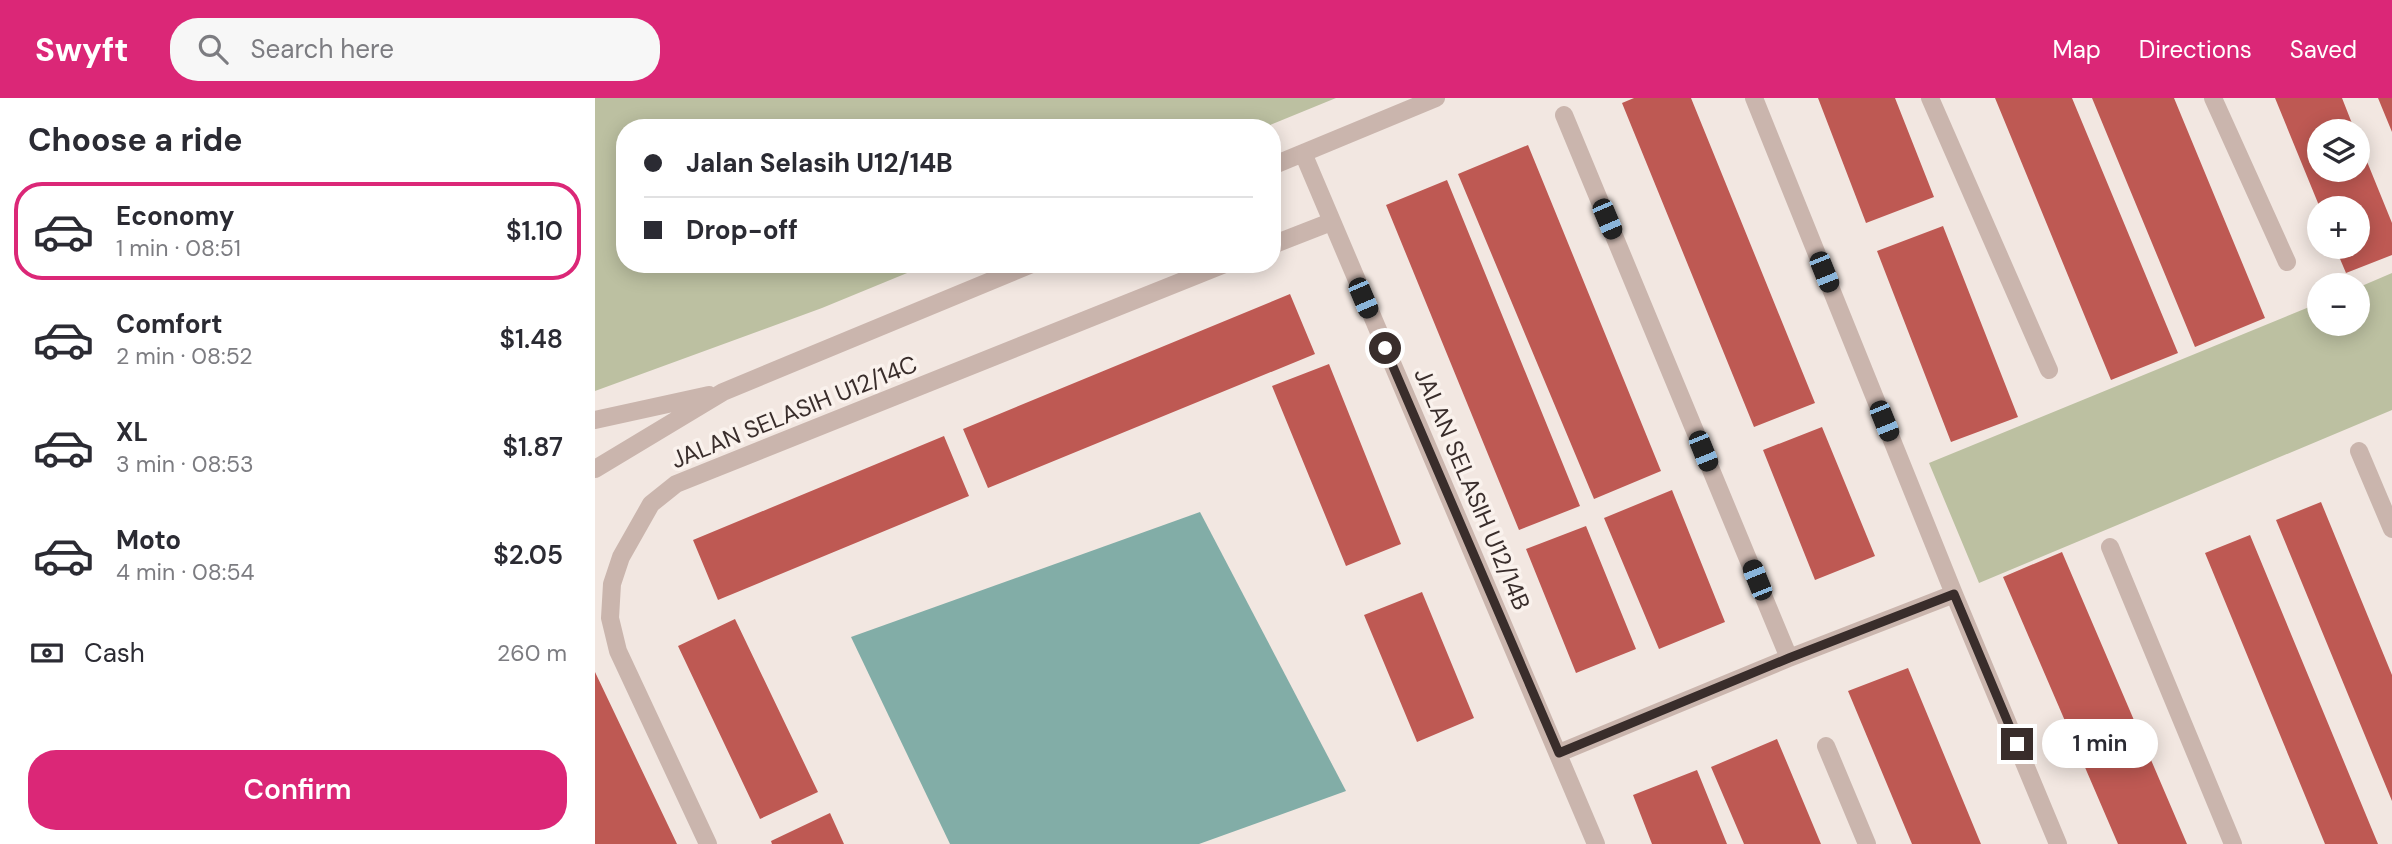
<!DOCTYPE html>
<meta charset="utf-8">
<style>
:root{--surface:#fff;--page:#f7f7f7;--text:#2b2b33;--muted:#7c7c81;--line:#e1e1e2;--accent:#db2777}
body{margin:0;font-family:"DM Sans",sans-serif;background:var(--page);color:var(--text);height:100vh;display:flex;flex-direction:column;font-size:26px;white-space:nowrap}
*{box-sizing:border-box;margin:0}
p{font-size:23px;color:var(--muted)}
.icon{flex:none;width:38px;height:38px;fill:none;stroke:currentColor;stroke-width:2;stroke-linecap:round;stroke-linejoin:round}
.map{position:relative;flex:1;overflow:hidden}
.drawer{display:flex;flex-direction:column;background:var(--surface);width:595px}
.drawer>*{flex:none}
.top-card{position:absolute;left:21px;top:21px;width:665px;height:154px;border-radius:28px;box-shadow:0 4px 18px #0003;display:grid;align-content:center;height:154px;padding:0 28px;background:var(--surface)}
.tools{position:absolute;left:1712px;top:21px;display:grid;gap:14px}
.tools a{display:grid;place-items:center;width:63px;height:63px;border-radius:50%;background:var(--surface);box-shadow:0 4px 18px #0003;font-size:35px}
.end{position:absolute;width:32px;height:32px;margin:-16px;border:9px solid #392d2b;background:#fff;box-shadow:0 0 0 4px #fff}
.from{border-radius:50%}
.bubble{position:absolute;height:49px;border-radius:24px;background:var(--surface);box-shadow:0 4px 18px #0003;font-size:23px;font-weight:600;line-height:49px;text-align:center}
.car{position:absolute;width:21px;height:42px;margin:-21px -10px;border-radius:9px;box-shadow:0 0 5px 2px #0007;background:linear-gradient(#222 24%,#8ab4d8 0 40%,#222 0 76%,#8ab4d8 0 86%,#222 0)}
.top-card b{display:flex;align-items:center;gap:24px;height:66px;font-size:26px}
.top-card b+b{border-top:2px solid var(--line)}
.top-card i{width:18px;height:18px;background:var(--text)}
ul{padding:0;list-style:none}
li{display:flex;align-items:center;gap:21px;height:98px;margin:0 14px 10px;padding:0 14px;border:4px solid transparent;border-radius:28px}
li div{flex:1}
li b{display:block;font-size:26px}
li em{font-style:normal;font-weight:600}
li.selected{border-color:var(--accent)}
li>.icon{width:63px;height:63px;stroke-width:1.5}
h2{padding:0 28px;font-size:32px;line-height:84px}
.pay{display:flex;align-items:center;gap:18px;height:77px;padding:0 28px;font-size:26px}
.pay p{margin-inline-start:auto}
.action{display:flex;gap:14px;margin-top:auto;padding:14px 28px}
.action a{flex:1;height:80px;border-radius:28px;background:var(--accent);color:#fff;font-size:28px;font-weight:600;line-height:80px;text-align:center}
header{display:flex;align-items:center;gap:42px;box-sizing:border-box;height:98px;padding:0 35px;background:var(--accent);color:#fff}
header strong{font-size:33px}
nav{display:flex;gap:38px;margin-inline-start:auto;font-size:24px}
.search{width:490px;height:63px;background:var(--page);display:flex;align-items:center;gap:18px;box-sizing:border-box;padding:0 24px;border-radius:28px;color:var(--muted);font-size:26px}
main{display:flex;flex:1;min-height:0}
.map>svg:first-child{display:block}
.green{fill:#bcc0a1}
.water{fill:#82ada7}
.building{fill:#be5953}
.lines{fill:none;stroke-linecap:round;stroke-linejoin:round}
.minor{stroke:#cab5ad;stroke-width:18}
.route{stroke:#392d2b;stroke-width:9}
.labels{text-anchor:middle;stroke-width:7;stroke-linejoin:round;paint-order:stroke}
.street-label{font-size:24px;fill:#392d2b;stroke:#faf2ed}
</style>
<header>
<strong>Swyft</strong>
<div class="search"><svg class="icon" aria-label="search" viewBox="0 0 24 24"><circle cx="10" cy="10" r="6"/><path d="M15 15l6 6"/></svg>Search here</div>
<nav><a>Map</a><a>Directions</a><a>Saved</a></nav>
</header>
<main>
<section class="drawer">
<h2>Choose a ride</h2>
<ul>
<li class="selected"><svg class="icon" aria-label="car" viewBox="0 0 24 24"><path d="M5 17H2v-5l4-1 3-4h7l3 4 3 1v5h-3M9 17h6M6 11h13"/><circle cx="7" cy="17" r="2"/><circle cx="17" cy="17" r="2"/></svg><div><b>Economy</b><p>1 min · 08:51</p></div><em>$1.10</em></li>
<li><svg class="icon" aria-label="car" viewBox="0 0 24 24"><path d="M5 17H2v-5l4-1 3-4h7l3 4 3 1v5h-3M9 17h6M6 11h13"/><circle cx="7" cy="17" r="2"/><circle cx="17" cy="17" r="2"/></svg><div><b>Comfort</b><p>2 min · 08:52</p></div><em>$1.48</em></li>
<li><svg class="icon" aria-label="car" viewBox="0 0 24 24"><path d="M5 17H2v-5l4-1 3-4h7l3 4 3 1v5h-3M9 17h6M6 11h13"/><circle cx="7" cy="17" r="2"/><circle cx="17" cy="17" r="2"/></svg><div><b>XL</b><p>3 min · 08:53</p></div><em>$1.87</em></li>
<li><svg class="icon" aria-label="car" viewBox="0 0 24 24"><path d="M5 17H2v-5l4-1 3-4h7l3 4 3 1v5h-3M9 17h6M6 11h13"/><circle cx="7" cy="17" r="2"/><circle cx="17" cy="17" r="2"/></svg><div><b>Moto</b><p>4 min · 08:54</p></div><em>$2.05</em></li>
</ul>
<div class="pay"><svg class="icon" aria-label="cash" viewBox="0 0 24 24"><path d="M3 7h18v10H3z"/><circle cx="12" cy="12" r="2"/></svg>Cash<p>260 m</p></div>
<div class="action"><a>Confirm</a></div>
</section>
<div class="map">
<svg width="1797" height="746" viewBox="0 0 1797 746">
<rect width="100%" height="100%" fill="#f2e7e1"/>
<path class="green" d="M0,0H741L668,30H30V166H334L227,210L0,293Z
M1797,175V312L1384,485L1334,365L1724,205V226H1762V190Z"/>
<path class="water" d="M605,414L751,693L604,746H355L256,539Z"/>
<path class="building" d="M1039,0H1096L1220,305L1159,329L1027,5Z
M1223,0H1300L1339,99L1271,125Z
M1400,0H1477L1583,255L1516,282Z
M1497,0H1579L1670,220L1600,249Z
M1680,0H1747L1760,33H1724V72H1762V39L1797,125V157L1751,175L1740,149H1762V110H1725Z
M1783,0H1797V34Z
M933,47L1066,373L999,401L863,76Z
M852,82L985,408L924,432L791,107Z
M1348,128L1423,319L1356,344L1282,153Z
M695,196L720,256L393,390L368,331Z
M734,266L806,446L751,468L677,288Z
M1227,329L1280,458L1220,482L1168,352Z
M349,338L374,398L123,502L98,442Z
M1077,392L1130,524L1064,551L1009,420Z
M1726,404L1797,577V703L1681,422Z
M991,428L1041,551L981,575L931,451Z
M1655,437L1783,746H1730L1610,455Z
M1467,454L1592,746H1523L1408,479Z
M827,494L879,620L822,644L769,517Z
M140,521L223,694L165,721L83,548Z
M1313,570L1386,746H1317L1253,593Z
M0,574L82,746H0Z
M1182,641L1226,746H1149L1116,669Z
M1102,672L1132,746H1057L1038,697Z
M235,715L249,746H177L176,743Z"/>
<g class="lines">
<path class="minor" d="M1159,0L1359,496L1463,746
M1335,0L1454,272
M1618,0L1692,164
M969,17L1194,560
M708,55L1001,746
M677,68L841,0
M677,147L736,124
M0,322L114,297
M1764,353L1797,431
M0,371L128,294L437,166
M1515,449L1638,746
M1231,648L1272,746
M964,655L1194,560L1359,496
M113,746L23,553L15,520L17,486L26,459L56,406L81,386L630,166"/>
</g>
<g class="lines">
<path class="route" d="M790,250L964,655L1194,560L1359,496L1422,646"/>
</g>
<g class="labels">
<g class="street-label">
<text transform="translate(199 314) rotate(-22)" y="8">JALAN SELASIH U12/14C</text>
<text transform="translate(877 391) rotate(67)" y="8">JALAN SELASIH U12/14B</text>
</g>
</g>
</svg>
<div class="tools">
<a><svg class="icon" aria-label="layers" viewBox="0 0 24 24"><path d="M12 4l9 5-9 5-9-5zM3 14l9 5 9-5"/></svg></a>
<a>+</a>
<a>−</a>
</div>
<i class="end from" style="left:790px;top:250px"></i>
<i class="end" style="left:1422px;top:646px"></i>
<div class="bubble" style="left:1447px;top:621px;width:116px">1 min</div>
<i class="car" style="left:1012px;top:121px;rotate:157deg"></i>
<i class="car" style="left:1229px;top:174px;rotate:158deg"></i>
<i class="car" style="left:768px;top:200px;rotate:157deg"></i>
<i class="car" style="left:1289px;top:323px;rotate:158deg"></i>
<i class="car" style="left:1108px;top:353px;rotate:158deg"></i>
<i class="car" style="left:1162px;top:482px;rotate:338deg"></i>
<div class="top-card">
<b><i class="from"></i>Jalan Selasih U12/14B</b>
<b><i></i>Drop-off</b>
</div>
</div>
</main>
